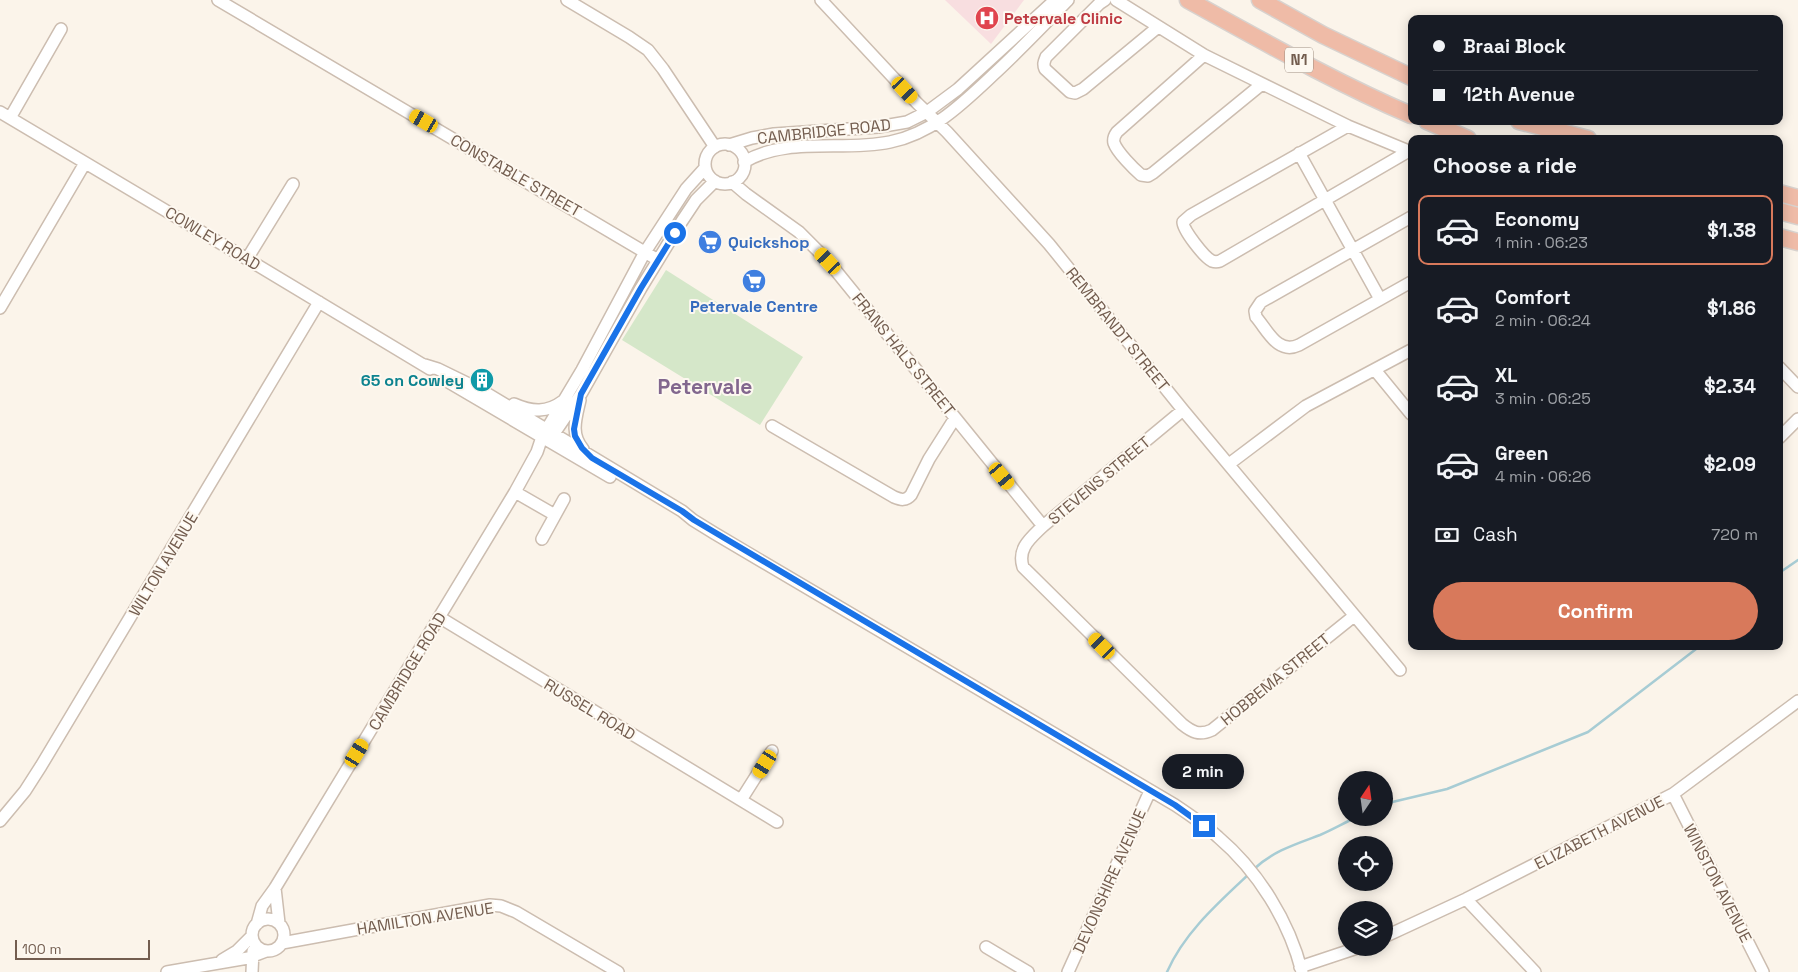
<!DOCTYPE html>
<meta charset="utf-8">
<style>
:root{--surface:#171b24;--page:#20242c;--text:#f1f3f6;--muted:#9ea1a6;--line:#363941;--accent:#d8795b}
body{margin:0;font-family:"Space Grotesk",sans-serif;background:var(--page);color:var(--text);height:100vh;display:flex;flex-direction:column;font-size:19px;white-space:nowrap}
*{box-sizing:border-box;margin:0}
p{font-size:16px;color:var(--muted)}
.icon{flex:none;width:28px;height:28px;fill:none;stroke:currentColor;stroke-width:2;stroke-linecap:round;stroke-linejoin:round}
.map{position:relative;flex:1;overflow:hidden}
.panel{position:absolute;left:1408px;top:135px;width:375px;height:515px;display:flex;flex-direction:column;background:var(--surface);border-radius:10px;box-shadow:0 2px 12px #0003}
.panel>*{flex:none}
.top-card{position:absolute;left:1408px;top:15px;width:375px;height:110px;border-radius:10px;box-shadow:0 2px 12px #0003;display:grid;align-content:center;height:110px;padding:0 25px;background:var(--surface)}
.needle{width:32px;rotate:13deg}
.tools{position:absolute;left:1338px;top:771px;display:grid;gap:10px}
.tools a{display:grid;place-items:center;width:55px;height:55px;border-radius:50%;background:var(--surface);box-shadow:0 2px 12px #0003;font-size:25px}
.scale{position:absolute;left:15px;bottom:12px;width:135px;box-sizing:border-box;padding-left:5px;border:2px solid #735d4f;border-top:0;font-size:14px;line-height:18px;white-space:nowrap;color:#735d4f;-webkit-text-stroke:4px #fdf8f0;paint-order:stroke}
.end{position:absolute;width:22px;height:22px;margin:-11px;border:6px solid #1a73e8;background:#fff;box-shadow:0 0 0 2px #fff}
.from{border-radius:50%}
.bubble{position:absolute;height:35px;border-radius:18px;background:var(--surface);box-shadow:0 2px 12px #0003;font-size:16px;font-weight:700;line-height:35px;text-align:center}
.car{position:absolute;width:15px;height:30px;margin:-15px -8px;border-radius:6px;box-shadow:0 0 4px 1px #0007;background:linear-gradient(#f5c518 24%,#345 0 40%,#f5c518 0 76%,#345 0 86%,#f5c518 0)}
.top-card b{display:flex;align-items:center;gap:18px;height:48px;font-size:19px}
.top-card b+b{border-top:1px solid var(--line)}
.top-card i{width:12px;height:12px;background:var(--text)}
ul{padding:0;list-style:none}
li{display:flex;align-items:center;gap:15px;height:70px;margin:0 10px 8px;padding:0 15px;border:2px solid transparent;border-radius:10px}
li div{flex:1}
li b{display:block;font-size:19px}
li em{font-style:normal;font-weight:700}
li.active{border-color:var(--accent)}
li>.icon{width:45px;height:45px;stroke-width:1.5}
h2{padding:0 25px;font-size:22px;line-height:60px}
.pay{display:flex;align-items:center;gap:12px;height:55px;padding:0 25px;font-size:19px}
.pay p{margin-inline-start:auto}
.primary-button{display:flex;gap:10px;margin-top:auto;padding:10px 25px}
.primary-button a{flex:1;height:58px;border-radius:30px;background:var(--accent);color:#fff;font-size:20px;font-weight:700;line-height:58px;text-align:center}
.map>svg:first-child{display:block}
.medical{fill:#f8dee0}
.green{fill:#d5e7c9}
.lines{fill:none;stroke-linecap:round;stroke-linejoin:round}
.stream{stroke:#a7ccd4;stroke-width:2.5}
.minor-casing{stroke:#ccbdb0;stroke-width:14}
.highway-casing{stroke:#d8d2ce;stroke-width:19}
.minor{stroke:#fff;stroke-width:11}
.highway{stroke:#efbba7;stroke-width:16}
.route{stroke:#1a73e8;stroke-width:6}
.labels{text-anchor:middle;stroke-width:4;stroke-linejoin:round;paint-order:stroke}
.shield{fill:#fdf8f0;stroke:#9c8c7f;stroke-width:1}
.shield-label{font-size:15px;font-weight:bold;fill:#735d4f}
.health-label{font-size:16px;font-weight:bold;fill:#be3a42;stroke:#fdf8f0;text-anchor:start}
.street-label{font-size:16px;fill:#735d4f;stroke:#fdf8f0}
.shop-label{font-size:16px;font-weight:bold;fill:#366cbe;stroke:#fdf8f0;text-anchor:start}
.culture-label{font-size:16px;font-weight:bold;fill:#0d838f;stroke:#fdf8f0;text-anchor:end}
.district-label{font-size:21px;font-weight:bold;fill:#82678e;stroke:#fdf8f0}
</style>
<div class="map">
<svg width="1798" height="972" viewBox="0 0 1798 972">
<rect width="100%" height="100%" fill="#fbf4ea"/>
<path class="medical" d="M945,0H1024L991,44Z"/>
<path class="green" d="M666,270L803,357L760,425L622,340Z"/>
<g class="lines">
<path class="stream" d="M1779,573L1798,560
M1384,804L1447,789L1588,732L1700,646
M1254,869C1273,851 1296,844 1320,835C1332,830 1344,823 1355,818
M1167,972C1184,933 1218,903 1249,874"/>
<g class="minor-casing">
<path id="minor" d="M218,0L658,260
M567,0L629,37L648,50L663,69L715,147
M821,0L917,103L947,132L1049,244L1183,410L1400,670
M1105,0L1099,4L1046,57C1044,62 1043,64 1045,69L1070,92L1075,93L1083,89L1158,27
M1116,0L1204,55L1348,126L1411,152
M1204,55L1117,132C1114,136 1113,139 1114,143C1117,152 1134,169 1141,175L1148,176L1153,173L1262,84
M0,112L247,259L430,369
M10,118L61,29
M1348,126L1191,215L1183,222C1183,230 1204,257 1212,261C1215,262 1217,262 1220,261L1409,151
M705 164a20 20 0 1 1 40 0a20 20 0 1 1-40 0Z
M729,145L752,138L774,134L878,127L907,122L927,112L958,89L1055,0
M1299,153L1380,299
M744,162C787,136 843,152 890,142C933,133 962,104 993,75C1019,51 1043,26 1068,0
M732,182L746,194L799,232L828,261L1043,526
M1411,217L1261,302L1255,311L1256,317C1268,331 1278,355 1299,345L1411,282
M247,259L293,184
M0,308L85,163
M425,365L438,369L481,390L682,511L693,520L714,533L1175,805C1190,815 1205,825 1218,837C1258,871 1289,921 1302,972
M1779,367L1798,387
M1375,370L1411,414
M445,380L610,477
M580,400C576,418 570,434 583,449
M514,404C532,412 547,413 563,401
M1183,410L1043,526C1031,538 1017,548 1023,567L1182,724C1192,732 1199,736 1212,730L1354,616
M772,426L894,497C901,500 906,501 911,495L929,459L955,418
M551,438L581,394L641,288L682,221L696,200L715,181
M1779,438L1798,419
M1229,464L1306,406L1411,350
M515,492L555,515
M542,539L564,499
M439,617L777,822
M1673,794L1763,972
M741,800L772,751
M0,821L25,791L41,766L319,302
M275,888L279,923
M1466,899L1535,972
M252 935a16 16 0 1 1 32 0a16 16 0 1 1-32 0Z
M257,924L262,906L275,888L515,492L537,452L542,437L582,370L645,252L686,189L705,168
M1384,937L1466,899L1673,794L1798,701
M282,943L490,905L501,906L516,912L618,972
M986,947L1028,972
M222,960L237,951L252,936
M1300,967L1357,948
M167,972L248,958L266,951
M252,972L253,951
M1068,972L1150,791"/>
</g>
<g class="highway-casing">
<path id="highway" d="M1188,0C1261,40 1334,82 1411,115
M1260,0L1323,35L1411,77
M1427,121L1468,139
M1519,121L1588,139
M1779,193L1798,198
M1779,211L1798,216
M1779,237L1798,242"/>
</g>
<use href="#minor" class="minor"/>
<use href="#highway" class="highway"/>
</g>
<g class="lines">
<path class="route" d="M675,233L641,288L581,394L574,429L575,436L582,448L592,458L682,511L694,520L1175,805L1204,826"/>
</g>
<defs>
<g id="hospital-disc" transform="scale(1.25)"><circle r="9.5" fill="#e0444e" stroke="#fdf8f0"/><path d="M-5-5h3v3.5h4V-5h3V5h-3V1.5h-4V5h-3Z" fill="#fff"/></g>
<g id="supermarket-disc" transform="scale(1.25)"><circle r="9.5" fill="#3f7fe0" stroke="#fdf8f0"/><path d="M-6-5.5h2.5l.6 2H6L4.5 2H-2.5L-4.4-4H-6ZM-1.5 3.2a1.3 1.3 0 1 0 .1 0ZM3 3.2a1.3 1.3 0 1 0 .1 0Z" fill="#fff"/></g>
<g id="building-disc" transform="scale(1.25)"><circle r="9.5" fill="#0f9aa8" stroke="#fdf8f0"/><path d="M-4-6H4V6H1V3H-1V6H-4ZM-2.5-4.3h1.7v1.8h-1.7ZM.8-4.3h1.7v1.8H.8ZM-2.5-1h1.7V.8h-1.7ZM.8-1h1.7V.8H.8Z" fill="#fff"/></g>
</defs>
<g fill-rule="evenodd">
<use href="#hospital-disc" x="987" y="18"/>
<use href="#supermarket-disc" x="710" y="242"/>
<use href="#supermarket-disc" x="754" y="281"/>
<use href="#building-disc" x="482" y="380"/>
</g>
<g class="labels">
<rect class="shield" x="1285" y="47.5" width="28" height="25" rx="4"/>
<g class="shield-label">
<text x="1299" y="65">N1</text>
</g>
<g class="health-label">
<text x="1004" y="24">Petervale Clinic</text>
</g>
<g class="street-label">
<text transform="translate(824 131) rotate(-6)" y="6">CAMBRIDGE ROAD</text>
<text transform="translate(516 175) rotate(30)" y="6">CONSTABLE STREET</text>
<text transform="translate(213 238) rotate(31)" y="6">COWLEY ROAD</text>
<text transform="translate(1118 329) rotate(51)" y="6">REMBRANDT STREET</text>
<text transform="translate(904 354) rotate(51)" y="6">FRANS HALS STREET</text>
<text transform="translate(1099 480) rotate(-40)" y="6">STEVENS STREET</text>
<text transform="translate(163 564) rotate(-59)" y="6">WILTON AVENUE</text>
<text transform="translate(407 671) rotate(-59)" y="6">CAMBRIDGE ROAD</text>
<text transform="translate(1275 679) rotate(-39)" y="6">HOBBEMA STREET</text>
<text transform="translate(590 709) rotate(31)" y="6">RUSSEL ROAD</text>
<text transform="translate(1599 832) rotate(-27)" y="6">ELIZABETH AVENUE</text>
<text transform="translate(1109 881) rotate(-66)" y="6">DEVONSHIRE AVENUE</text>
<text transform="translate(1718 883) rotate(63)" y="6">WINSTON AVENUE</text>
<text transform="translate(425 918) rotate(-9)" y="6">HAMILTON AVENUE</text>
</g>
<g class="shop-label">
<text x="728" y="248">Quickshop</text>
<text x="754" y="312" text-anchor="middle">Petervale Centre</text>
</g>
<g class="culture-label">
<text x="464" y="386">65 on Cowley</text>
</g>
<g class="district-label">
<text x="705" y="394">Petervale</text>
</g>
</g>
</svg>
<div class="tools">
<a><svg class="needle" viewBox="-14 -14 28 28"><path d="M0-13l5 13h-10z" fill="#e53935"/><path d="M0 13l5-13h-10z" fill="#9ea1a6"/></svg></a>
<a><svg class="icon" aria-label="locate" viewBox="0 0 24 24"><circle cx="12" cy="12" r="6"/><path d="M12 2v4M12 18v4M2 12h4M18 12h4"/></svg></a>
<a><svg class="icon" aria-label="layers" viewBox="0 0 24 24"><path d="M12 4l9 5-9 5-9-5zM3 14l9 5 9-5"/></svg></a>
</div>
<div class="scale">100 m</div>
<i class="end from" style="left:675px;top:233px"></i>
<i class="end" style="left:1204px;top:826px"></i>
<div class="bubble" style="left:1162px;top:754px;width:82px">2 min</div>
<i class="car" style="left:905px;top:90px;rotate:137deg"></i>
<i class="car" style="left:424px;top:121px;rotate:300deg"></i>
<i class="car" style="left:828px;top:261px;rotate:317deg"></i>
<i class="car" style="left:1002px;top:476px;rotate:140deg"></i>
<i class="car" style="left:1102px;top:646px;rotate:315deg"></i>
<i class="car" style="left:357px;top:753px;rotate:31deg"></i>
<i class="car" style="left:765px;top:764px;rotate:212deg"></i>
<div class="top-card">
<b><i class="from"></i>Braai Block</b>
<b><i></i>12th Avenue</b>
</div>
<section class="panel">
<h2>Choose a ride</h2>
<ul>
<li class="active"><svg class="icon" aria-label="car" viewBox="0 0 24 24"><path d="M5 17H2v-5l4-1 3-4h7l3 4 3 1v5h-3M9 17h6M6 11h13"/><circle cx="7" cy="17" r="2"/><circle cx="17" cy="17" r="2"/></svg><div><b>Economy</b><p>1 min · 06:23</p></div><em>$1.38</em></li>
<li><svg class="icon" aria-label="car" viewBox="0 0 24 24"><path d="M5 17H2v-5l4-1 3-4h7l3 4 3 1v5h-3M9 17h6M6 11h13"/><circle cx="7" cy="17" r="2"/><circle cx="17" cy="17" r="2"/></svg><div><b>Comfort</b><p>2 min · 06:24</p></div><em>$1.86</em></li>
<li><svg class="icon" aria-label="car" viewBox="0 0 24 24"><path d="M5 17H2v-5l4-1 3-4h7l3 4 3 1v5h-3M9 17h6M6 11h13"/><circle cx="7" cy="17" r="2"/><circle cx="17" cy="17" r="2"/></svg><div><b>XL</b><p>3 min · 06:25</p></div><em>$2.34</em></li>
<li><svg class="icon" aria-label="car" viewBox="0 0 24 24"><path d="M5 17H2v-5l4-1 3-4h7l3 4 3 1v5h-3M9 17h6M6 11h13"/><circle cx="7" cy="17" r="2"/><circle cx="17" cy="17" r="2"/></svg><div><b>Green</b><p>4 min · 06:26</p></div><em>$2.09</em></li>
</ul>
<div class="pay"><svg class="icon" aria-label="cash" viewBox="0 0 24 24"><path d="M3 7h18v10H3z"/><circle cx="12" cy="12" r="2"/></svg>Cash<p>720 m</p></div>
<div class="primary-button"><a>Confirm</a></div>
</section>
</div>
